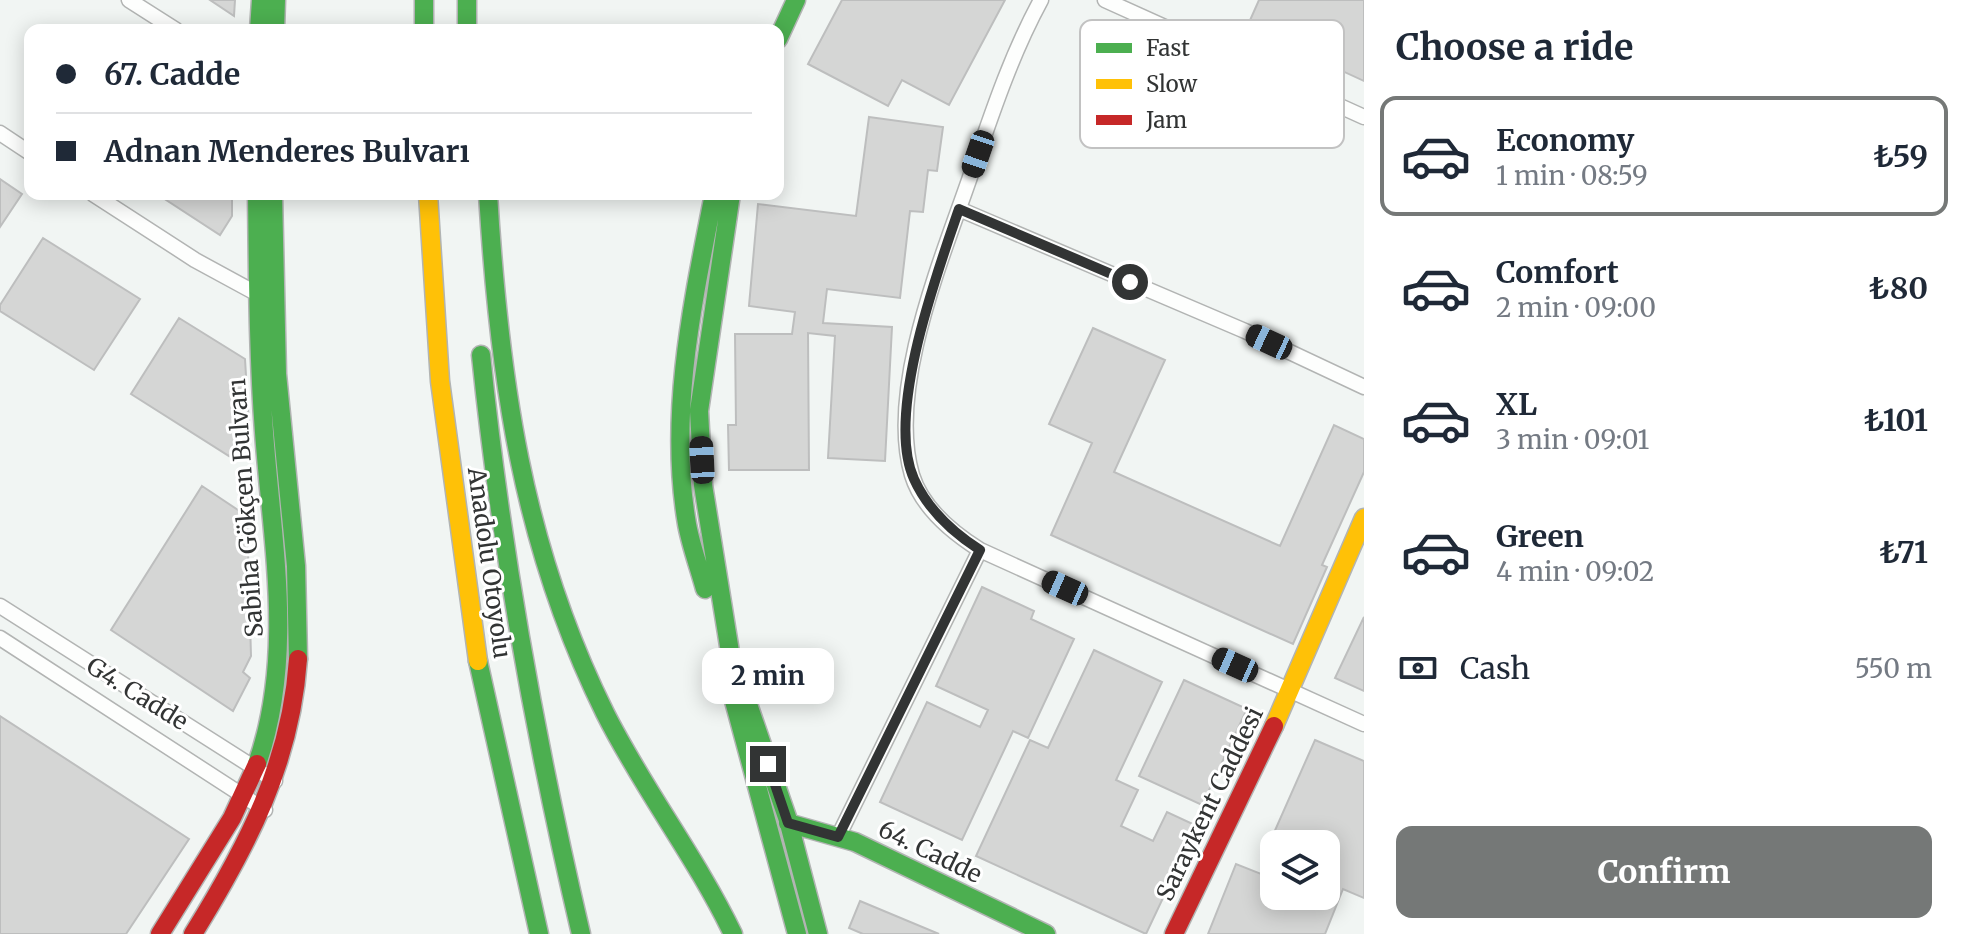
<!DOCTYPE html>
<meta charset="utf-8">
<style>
:root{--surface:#fff;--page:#f6f6f7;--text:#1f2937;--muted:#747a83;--line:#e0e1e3;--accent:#757877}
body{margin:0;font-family:Merriweather,serif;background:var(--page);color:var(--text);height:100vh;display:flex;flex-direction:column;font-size:30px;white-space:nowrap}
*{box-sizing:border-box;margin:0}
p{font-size:26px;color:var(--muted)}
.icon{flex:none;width:44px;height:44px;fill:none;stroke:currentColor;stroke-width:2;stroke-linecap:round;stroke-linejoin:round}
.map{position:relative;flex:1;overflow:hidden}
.details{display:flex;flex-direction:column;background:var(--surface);width:600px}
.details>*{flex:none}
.guide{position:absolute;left:24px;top:24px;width:760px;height:176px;border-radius:16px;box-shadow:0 4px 20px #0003;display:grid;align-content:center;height:176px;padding:0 32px;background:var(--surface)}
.buttons{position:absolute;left:1260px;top:830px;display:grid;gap:16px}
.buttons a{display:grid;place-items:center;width:80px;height:80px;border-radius:16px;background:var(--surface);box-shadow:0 4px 20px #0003;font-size:40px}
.end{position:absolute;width:36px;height:36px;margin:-18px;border:10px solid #323434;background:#fff;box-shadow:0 0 0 4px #fff}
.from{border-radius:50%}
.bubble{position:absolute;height:56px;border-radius:16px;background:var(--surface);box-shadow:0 4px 20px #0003;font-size:26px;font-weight:700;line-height:56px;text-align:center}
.car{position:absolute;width:24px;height:48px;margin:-24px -12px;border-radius:10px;box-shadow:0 0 6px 2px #0007;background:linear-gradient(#222 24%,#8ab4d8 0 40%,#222 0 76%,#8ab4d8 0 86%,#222 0)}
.guide b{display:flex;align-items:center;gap:28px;height:76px;font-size:30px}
.guide b+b{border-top:2px solid var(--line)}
.guide i{width:20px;height:20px;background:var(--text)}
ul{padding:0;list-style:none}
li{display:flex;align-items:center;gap:24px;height:120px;margin:0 16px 12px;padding:0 16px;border:4px solid transparent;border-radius:16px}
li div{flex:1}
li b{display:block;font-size:30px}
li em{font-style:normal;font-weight:700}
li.active{border-color:var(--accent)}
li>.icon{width:72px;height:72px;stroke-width:1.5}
h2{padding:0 32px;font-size:36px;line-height:96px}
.pay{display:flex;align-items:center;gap:20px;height:88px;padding:0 32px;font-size:30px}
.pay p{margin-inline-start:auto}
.button{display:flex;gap:16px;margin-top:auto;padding:16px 32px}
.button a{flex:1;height:92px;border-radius:16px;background:var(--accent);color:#fff;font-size:32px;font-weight:700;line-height:92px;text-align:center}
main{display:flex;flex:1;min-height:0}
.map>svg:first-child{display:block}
.building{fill:#d5d6d5;stroke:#bdbebe;stroke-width:2}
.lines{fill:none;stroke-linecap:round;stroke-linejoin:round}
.street-casing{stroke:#b2b4b3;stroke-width:17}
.fast-casing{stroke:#b2b4b3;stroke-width:21}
.slow-casing{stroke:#b2b4b3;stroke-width:21}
.jam-casing{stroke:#b2b4b3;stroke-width:21}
.street{stroke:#fdfefd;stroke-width:14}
.fast{stroke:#4caf50;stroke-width:18}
.slow{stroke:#ffc107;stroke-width:18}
.jam{stroke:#c62828;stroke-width:18}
.route{stroke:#323434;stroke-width:10}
.labels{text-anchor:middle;stroke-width:6;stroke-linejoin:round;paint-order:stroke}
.street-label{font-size:24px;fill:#323434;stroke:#fff}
.key{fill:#fff;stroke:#c2c2c2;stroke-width:2}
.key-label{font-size:22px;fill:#323434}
</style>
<main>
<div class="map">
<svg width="1364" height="934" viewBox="0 0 1364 934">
<rect width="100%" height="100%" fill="#f1f5f3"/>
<path class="building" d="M210,0H235L234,16Z
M842,0H1005L949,105L902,80L888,106L808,64Z
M1259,0H1364V81L1247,27Z
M869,117L943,127L937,171L928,170L923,212L910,211L900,298L827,289L823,323L892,327L885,461L828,458L835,336L808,333L809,470H729L728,425H736L735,334H792L795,312L749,306L758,204L856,216Z
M0,179L22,194L0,227Z
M157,194H232V216L220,235Z
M43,238L140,299L94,370L0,311V305Z
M179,318L245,359L249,425L229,456L131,394Z
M1093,328L1165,360L1114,472L1280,546L1334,425L1364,439V472L1322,565L1327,567L1293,644L1051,535L1092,443L1049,424Z
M202,486L247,516L251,656L243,672L250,678L233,711L111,630Z
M982,587L1034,611L1031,619L1074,639L1028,738L1013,731L962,840L880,802L927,702L980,727L988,710L936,686Z
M1364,617V691L1335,678Z
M1094,650L1162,682L1116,780L1138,790L1121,826L1153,841L1167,812L1197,826L1146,934L976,856L1030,740L1048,748Z
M1184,680L1247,709L1202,805L1139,776Z
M0,716L189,839L126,934H0Z
M1315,740L1364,761V898L1343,889L1325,934H1208L1236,864L1274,879V896H1326V844H1269Z
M860,901L939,934H863L849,928Z"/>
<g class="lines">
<g class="street-casing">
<path id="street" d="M129,0L176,30
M1041,0C1010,57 990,119 969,180C941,261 887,390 912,475C922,508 953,533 980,550L1364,724
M1105,0L1364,117
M0,133L30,153
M93,194L195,260L263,297
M959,209L1245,331L1364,387
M0,606L275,781
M0,638L265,810
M838,837L980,550"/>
</g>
<g class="fast-casing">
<path id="fast" d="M424,0V30
M467,0V30
M259,30L261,0
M275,30L276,0
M778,39L796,0
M273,194L277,374L296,566L298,659
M488,194C499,378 522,545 605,713C643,789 696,857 733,934
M731,194L699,411L703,485L730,652L788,820L818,934
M481,355C501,551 536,743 581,934
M705,589C699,567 691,546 687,524C668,414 693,301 714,194
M478,661L539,934
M734,701L797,934
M257,764C295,655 272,543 264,432C258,353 258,273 257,194
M788,823L855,842L1046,934"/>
</g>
<g class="slow-casing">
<path id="slow" d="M428,194L440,381L478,661
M1274,726L1364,518"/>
</g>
<g class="jam-casing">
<path id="jam" d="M160,934L232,818L257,764
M193,934C247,847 291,763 298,659
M1174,934L1274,726"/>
</g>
<use href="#street" class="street"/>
<use href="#fast" class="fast"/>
<use href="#slow" class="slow"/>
<use href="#jam" class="jam"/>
</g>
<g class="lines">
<path class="route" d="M768,764L788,823L838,837L980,550C952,532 928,510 914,479C885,415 937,273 959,209L1130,282"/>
</g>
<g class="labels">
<g class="street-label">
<text transform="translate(246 508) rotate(-94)" y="8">Sabiha Gökçen Bulvarı</text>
<text transform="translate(489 563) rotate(82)" y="8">Anadolu Otoyolu</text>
<text transform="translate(137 694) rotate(32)" y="8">G4. Cadde</text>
<text transform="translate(1210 804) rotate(-64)" y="8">Saraykent Caddesi</text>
<text transform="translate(930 852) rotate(26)" y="8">64. Cadde</text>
</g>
</g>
<rect x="1080" y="20" width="264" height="128" rx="12" class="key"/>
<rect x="1096" y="43" width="36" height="10" fill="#4caf50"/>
<rect x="1096" y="79" width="36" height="10" fill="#ffc107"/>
<rect x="1096" y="115" width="36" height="10" fill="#c62828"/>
<g class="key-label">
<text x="1146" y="56">Fast</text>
<text x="1146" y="92">Slow</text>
<text x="1146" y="128">Jam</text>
</g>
</svg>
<div class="buttons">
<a><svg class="icon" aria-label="layers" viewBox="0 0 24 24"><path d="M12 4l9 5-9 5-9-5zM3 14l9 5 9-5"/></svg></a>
</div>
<i class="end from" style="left:1130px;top:282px"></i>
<i class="end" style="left:768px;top:764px"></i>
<div class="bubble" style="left:702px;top:648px;width:132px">2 min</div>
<i class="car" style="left:978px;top:154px;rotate:199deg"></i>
<i class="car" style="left:1269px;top:342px;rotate:295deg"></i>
<i class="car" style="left:702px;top:460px;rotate:357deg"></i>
<i class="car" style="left:1065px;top:588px;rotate:294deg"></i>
<i class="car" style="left:1235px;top:665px;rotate:294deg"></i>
<div class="guide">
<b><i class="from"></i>67. Cadde</b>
<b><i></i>Adnan Menderes Bulvarı</b>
</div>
</div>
<section class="details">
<h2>Choose a ride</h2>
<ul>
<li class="active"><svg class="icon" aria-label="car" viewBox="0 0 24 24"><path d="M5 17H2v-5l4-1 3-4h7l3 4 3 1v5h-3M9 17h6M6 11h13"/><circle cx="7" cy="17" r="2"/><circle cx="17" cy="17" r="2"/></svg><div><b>Economy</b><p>1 min · 08:59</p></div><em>₺59</em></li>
<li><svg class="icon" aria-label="car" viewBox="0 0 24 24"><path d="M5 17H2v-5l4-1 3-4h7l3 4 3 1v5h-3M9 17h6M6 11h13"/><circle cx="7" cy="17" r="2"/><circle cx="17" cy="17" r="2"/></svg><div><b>Comfort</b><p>2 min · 09:00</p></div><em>₺80</em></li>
<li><svg class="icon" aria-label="car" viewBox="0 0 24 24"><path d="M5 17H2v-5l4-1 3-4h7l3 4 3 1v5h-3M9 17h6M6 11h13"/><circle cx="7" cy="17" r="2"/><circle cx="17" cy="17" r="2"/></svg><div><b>XL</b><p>3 min · 09:01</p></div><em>₺101</em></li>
<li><svg class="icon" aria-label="car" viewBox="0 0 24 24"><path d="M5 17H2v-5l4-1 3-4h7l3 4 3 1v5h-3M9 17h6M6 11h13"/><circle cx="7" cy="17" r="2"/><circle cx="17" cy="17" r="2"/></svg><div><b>Green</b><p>4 min · 09:02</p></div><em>₺71</em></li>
</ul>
<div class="pay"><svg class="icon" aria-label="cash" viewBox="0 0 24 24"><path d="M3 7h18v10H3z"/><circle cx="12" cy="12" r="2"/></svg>Cash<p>550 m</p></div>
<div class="button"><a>Confirm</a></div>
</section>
</main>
